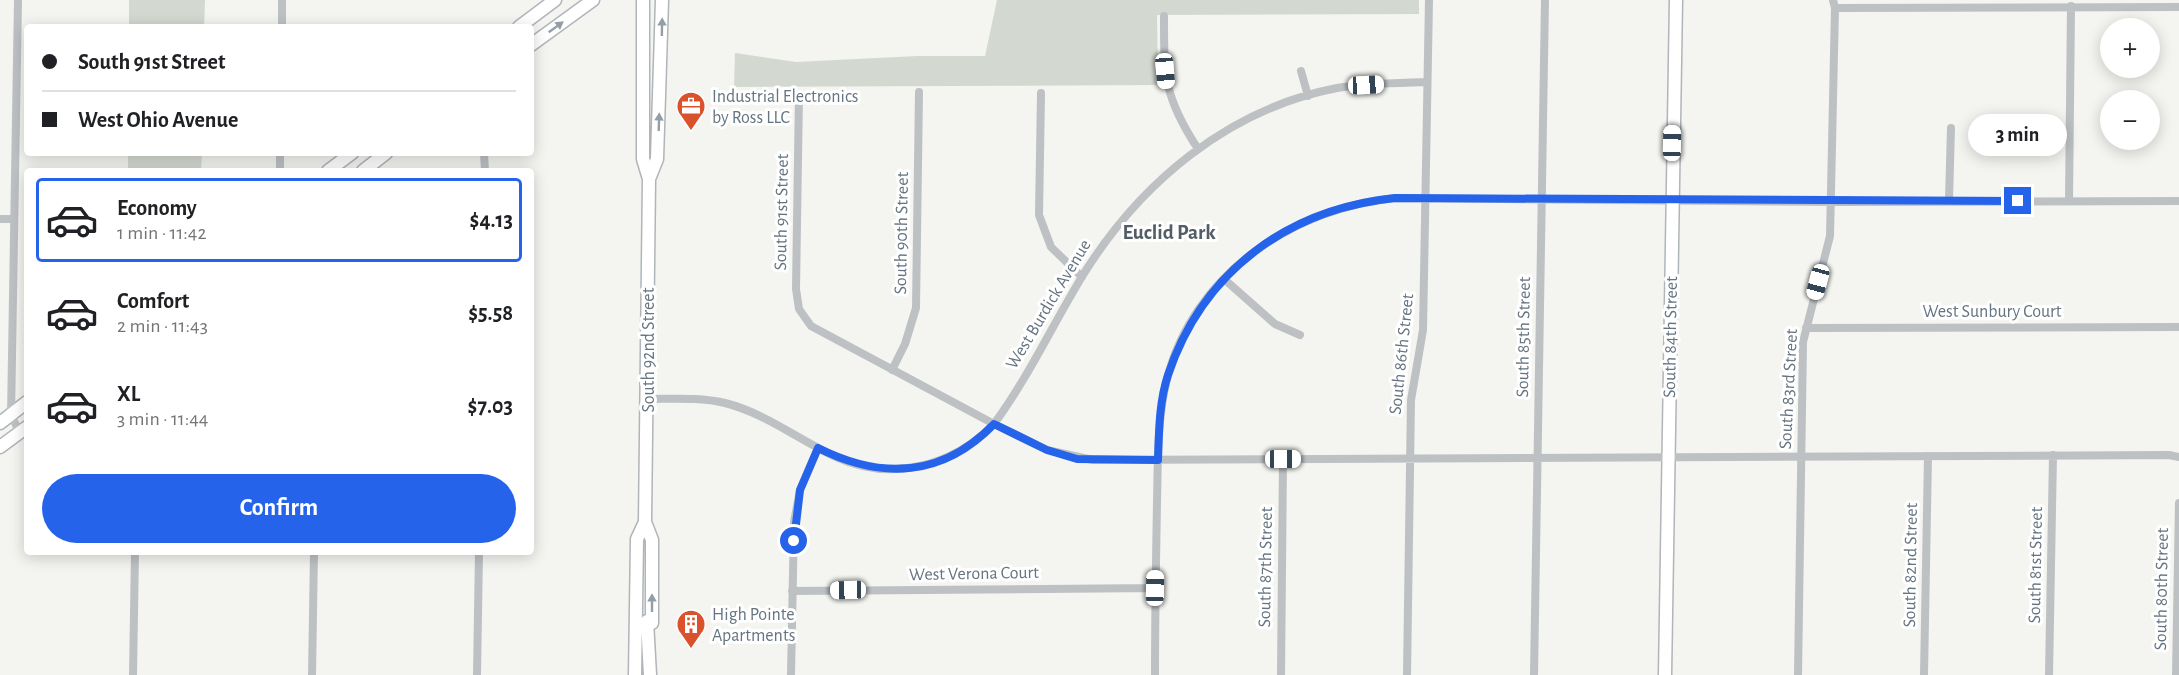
<!DOCTYPE html>
<meta charset="utf-8">
<style>
:root{--surface:#fff;--page:#f2f2f2;--text:#202124;--muted:#757577;--line:#e0e0e0;--accent:#2563eb}
body{margin:0;font-family:"Alegreya Sans",sans-serif;background:var(--page);color:var(--text);height:100vh;display:flex;flex-direction:column;font-size:22px;white-space:nowrap}
*{box-sizing:border-box;margin:0}
p{font-size:20px;color:var(--muted)}
.icon{flex:none;width:33px;height:33px;fill:none;stroke:currentColor;stroke-width:2;stroke-linecap:round;stroke-linejoin:round}
.map{position:relative;flex:1;overflow:hidden}
.details{position:absolute;left:24px;top:168px;width:510px;height:387px;display:flex;flex-direction:column;background:var(--surface);border-radius:6px;box-shadow:0 3px 15px #0003}
.details>*{flex:none}
.top-card{position:absolute;left:24px;top:24px;width:510px;height:132px;border-radius:6px;box-shadow:0 3px 15px #0003;display:grid;align-content:center;height:132px;padding:0 18px;background:var(--surface)}
.controls{position:absolute;left:2100px;top:18px;display:grid;gap:12px}
.controls a{display:grid;place-items:center;width:60px;height:60px;border-radius:50%;background:var(--surface);box-shadow:0 3px 15px #0003;font-size:30px}
.end{position:absolute;width:27px;height:27px;margin:-14px;border:8px solid #2563eb;background:#fff;box-shadow:0 0 0 3px #fff}
.from{border-radius:50%}
.bubble{position:absolute;height:42px;border-radius:21px;background:var(--surface);box-shadow:0 3px 15px #0003;font-size:20px;font-weight:700;line-height:42px;text-align:center}
.car{position:absolute;width:18px;height:36px;margin:-18px -9px;border-radius:8px;box-shadow:0 0 4px 2px #0007;background:linear-gradient(#fff 24%,#345 0 40%,#fff 0 76%,#345 0 86%,#fff 0)}
.top-card b{display:flex;align-items:center;gap:21px;height:57px;font-size:22px}
.top-card b+b{border-top:2px solid var(--line)}
.top-card i{width:15px;height:15px;background:var(--text)}
ul{padding:10px 0 0;list-style:none}
li{display:flex;align-items:center;gap:18px;height:84px;margin:0 12px 9px;padding:0 6px;border:3px solid transparent;border-radius:6px}
li div{flex:1}
li b{display:block;font-size:22px}
li em{font-style:normal;font-weight:700}
li.current{border-color:var(--accent)}
li>.icon{width:54px;height:54px;stroke-width:1.5}
.action{display:flex;gap:12px;margin-top:auto;padding:12px 18px}
.action a{flex:1;height:69px;border-radius:36px;background:var(--accent);color:#fff;font-size:24px;font-weight:700;line-height:69px;text-align:center}
.map>svg:first-child{display:block}
.green{fill:#d3d9d0}
.lines{fill:none;stroke-linecap:round;stroke-linejoin:round}
.secondary-casing{stroke:#b0b5b9;stroke-width:15}
.street{stroke:#bdc1c4;stroke-width:8}
.secondary{stroke:#fff;stroke-width:12}
.oneway{fill:#939ea6}
.route{stroke:#2563eb;stroke-width:8}
.labels{text-anchor:middle;stroke-width:6;stroke-linejoin:round;paint-order:stroke}
.poi-label{font-size:18px;fill:#657480;stroke:#fff;text-anchor:start}
.street-label{font-size:18px;fill:#657480;stroke:#fff}
.quarter-label{font-size:21px;font-weight:bold;fill:#525d66;stroke:#fff}
</style>
<div class="map">
<svg width="2179" height="675" viewBox="0 0 2179 675">
<rect width="100%" height="100%" fill="#f4f4f0"/>
<path class="green" d="M129,0H205L204,27H129Z
M997,0H1419V14L1157,15L1158,85L734,87L735,53L796,62L917,56H985Z
M128,153H202L201,171H128Z"/>
<g class="lines">
<g class="secondary-casing">
<path id="secondary" d="M643,0V159L649,179L645,522L652,540V623L647,621L650,675
M519,27L555,0
M531,45L593,0
M328,171L352,153
M363,171L386,153
M649,179L657,159L662,0
M0,423L27,402
M0,447L27,427
M635,675L637,539L645,522
M1665,675L1676,0"/>
</g>
<path class="street" d="M18,0L11,415L20,433
M1835,8L2179,7
M1164,16C1164,77 1164,97 1198,149
M282,27V0
M1301,71L1308,96
M1041,93L1039,215L1051,247L1082,277
M799,94L796,289L799,309L811,326L994,424C1028,378 1053,324 1083,275C1140,183 1228,109 1337,88C1366,83 1397,83 1427,82
M484,153L485,171
M280,171V153
M1949,200L1951,128
M2069,201L2071,6
M0,219H13
M1224,279L1275,324L1300,335
M1806,328L2179,327
M892,370L905,344L916,308L919,92
M648,399C673,399 700,397 725,403C765,413 799,440 836,457C891,482 952,467 994,424L1047,450L1093,460L2169,455L2179,457
M792,591L1155,588
M133,675L135,552
M312,675L314,552
M477,675L479,552
M791,675L794,522L800,490L818,448
M1155,675C1155,617 1156,559 1157,502C1158,461 1157,419 1167,379C1193,275 1293,208 1395,198L1841,202L2179,201
M1281,675L1283,459
M1407,675L1411,400L1423,330L1429,0
M1534,675L1545,0
M1798,675L1803,342L1830,236L1835,8L1833,0
M1924,675L1928,456
M2049,675L2053,455
M2176,675L2179,503"/>
<use href="#secondary" class="secondary"/>
</g>
<defs><path id="oneway-solid" d="M-6-.8H1V-3.2L6.5 0L1 3.2V.8H-6Z" transform="scale(1.5)"/></defs>
<g class="oneway">
<use href="#oneway-solid" transform="translate(556 27) rotate(-36)"/>
<use href="#oneway-solid" transform="translate(662 27) rotate(-89)"/>
<use href="#oneway-solid" transform="translate(659 122) rotate(-88)"/>
<use href="#oneway-solid" transform="translate(652 603) rotate(-90)"/>
</g>
<g class="lines">
<path class="route" d="M794,541L800,490L818,448C882,480 943,477 994,424L1047,450L1077,459L1158,460C1159,432 1159,402 1168,375C1203,271 1288,209 1395,198L2018,201"/>
</g>
<defs>
<g id="office-pin" transform="scale(1.5)"><path d="M0 17L-7.5 6A9.5 9.5 0 1 1 7.5 6Z" fill="#da522b" stroke="#fff"/><path d="M-6-3h4V-5.5h4V-3h4V5H-6ZM-1-4.5V-3h2v-1.5ZM-6 0V1H6V0Z" fill="#fff"/></g>
<g id="building-pin" transform="scale(1.5)"><path d="M0 17L-7.5 6A9.5 9.5 0 1 1 7.5 6Z" fill="#da522b" stroke="#fff"/><path d="M-4-6H4V6H1V3H-1V6H-4ZM-2.5-4.3h1.7v1.8h-1.7ZM.8-4.3h1.7v1.8H.8ZM-2.5-1h1.7V.8h-1.7ZM.8-1h1.7V.8H.8Z" fill="#fff"/></g>
</defs>
<g fill-rule="evenodd">
<use href="#office-pin" x="691" y="106"/>
<use href="#building-pin" x="691" y="624"/>
</g>
<g class="labels">
<g class="poi-label">
<text x="712" y="102">Industrial Electronics<tspan x="712" dy="21">by Ross LLC</tspan></text>
<text x="712" y="620">High Pointe<tspan x="712" dy="21">Apartments</tspan></text>
</g>
<g class="street-label">
<text transform="translate(781 212) rotate(-89)" y="6">South 91st Street</text>
<text transform="translate(901 233) rotate(-89)" y="6">South 90th Street</text>
<text transform="translate(1048 304) rotate(-59)" y="6">West Burdick Avenue</text>
<text x="1992" y="317">West Sunbury Court</text>
<text transform="translate(1523 337) rotate(-89)" y="6">South 85th Street</text>
<text transform="translate(1670 337) rotate(-89)" y="6">South 84th Street</text>
<text transform="translate(648 350) rotate(-90)" y="6">South 92nd Street</text>
<text transform="translate(1401 354) rotate(-84)" y="6">South 86th Street</text>
<text transform="translate(1788 389) rotate(-87)" y="6">South 83rd Street</text>
<text transform="translate(1910 565) rotate(-89)" y="6">South 82nd Street</text>
<text transform="translate(2035 565) rotate(-89)" y="6">South 81st Street</text>
<text transform="translate(1265 567) rotate(-89)" y="6">South 87th Street</text>
<text transform="translate(974 573) rotate(-1)" y="6">West Verona Court</text>
<text transform="translate(2161 589) rotate(-89)" y="6">South 80th Street</text>
</g>
<g class="quarter-label">
<text x="1169" y="239">Euclid Park</text>
</g>
</g>
</svg>
<div class="controls">
<a>+</a>
<a>−</a>
</div>
<i class="end from" style="left:794px;top:541px"></i>
<i class="end" style="left:2018px;top:201px"></i>
<div class="bubble" style="left:1968px;top:114px;width:99px">3 min</div>
<i class="car" style="left:1165px;top:71px;rotate:175deg"></i>
<i class="car" style="left:1366px;top:85px;rotate:87deg"></i>
<i class="car" style="left:1672px;top:143px;rotate:1deg"></i>
<i class="car" style="left:1818px;top:282px;rotate:195deg"></i>
<i class="car" style="left:1283px;top:459px;rotate:90deg"></i>
<i class="car" style="left:1155px;top:588px;rotate:1deg"></i>
<i class="car" style="left:848px;top:590px;rotate:269deg"></i>
<div class="top-card">
<b><i class="from"></i>South 91st Street</b>
<b><i></i>West Ohio Avenue</b>
</div>
<section class="details">
<ul>
<li class="current"><svg class="icon" aria-label="car" viewBox="0 0 24 24"><path d="M5 17H2v-5l4-1 3-4h7l3 4 3 1v5h-3M9 17h6M6 11h13"/><circle cx="7" cy="17" r="2"/><circle cx="17" cy="17" r="2"/></svg><div><b>Economy</b><p>1 min · 11:42</p></div><em>$4.13</em></li>
<li><svg class="icon" aria-label="car" viewBox="0 0 24 24"><path d="M5 17H2v-5l4-1 3-4h7l3 4 3 1v5h-3M9 17h6M6 11h13"/><circle cx="7" cy="17" r="2"/><circle cx="17" cy="17" r="2"/></svg><div><b>Comfort</b><p>2 min · 11:43</p></div><em>$5.58</em></li>
<li><svg class="icon" aria-label="car" viewBox="0 0 24 24"><path d="M5 17H2v-5l4-1 3-4h7l3 4 3 1v5h-3M9 17h6M6 11h13"/><circle cx="7" cy="17" r="2"/><circle cx="17" cy="17" r="2"/></svg><div><b>XL</b><p>3 min · 11:44</p></div><em>$7.03</em></li>
</ul>
<div class="action"><a>Confirm</a></div>
</section>
</div>
